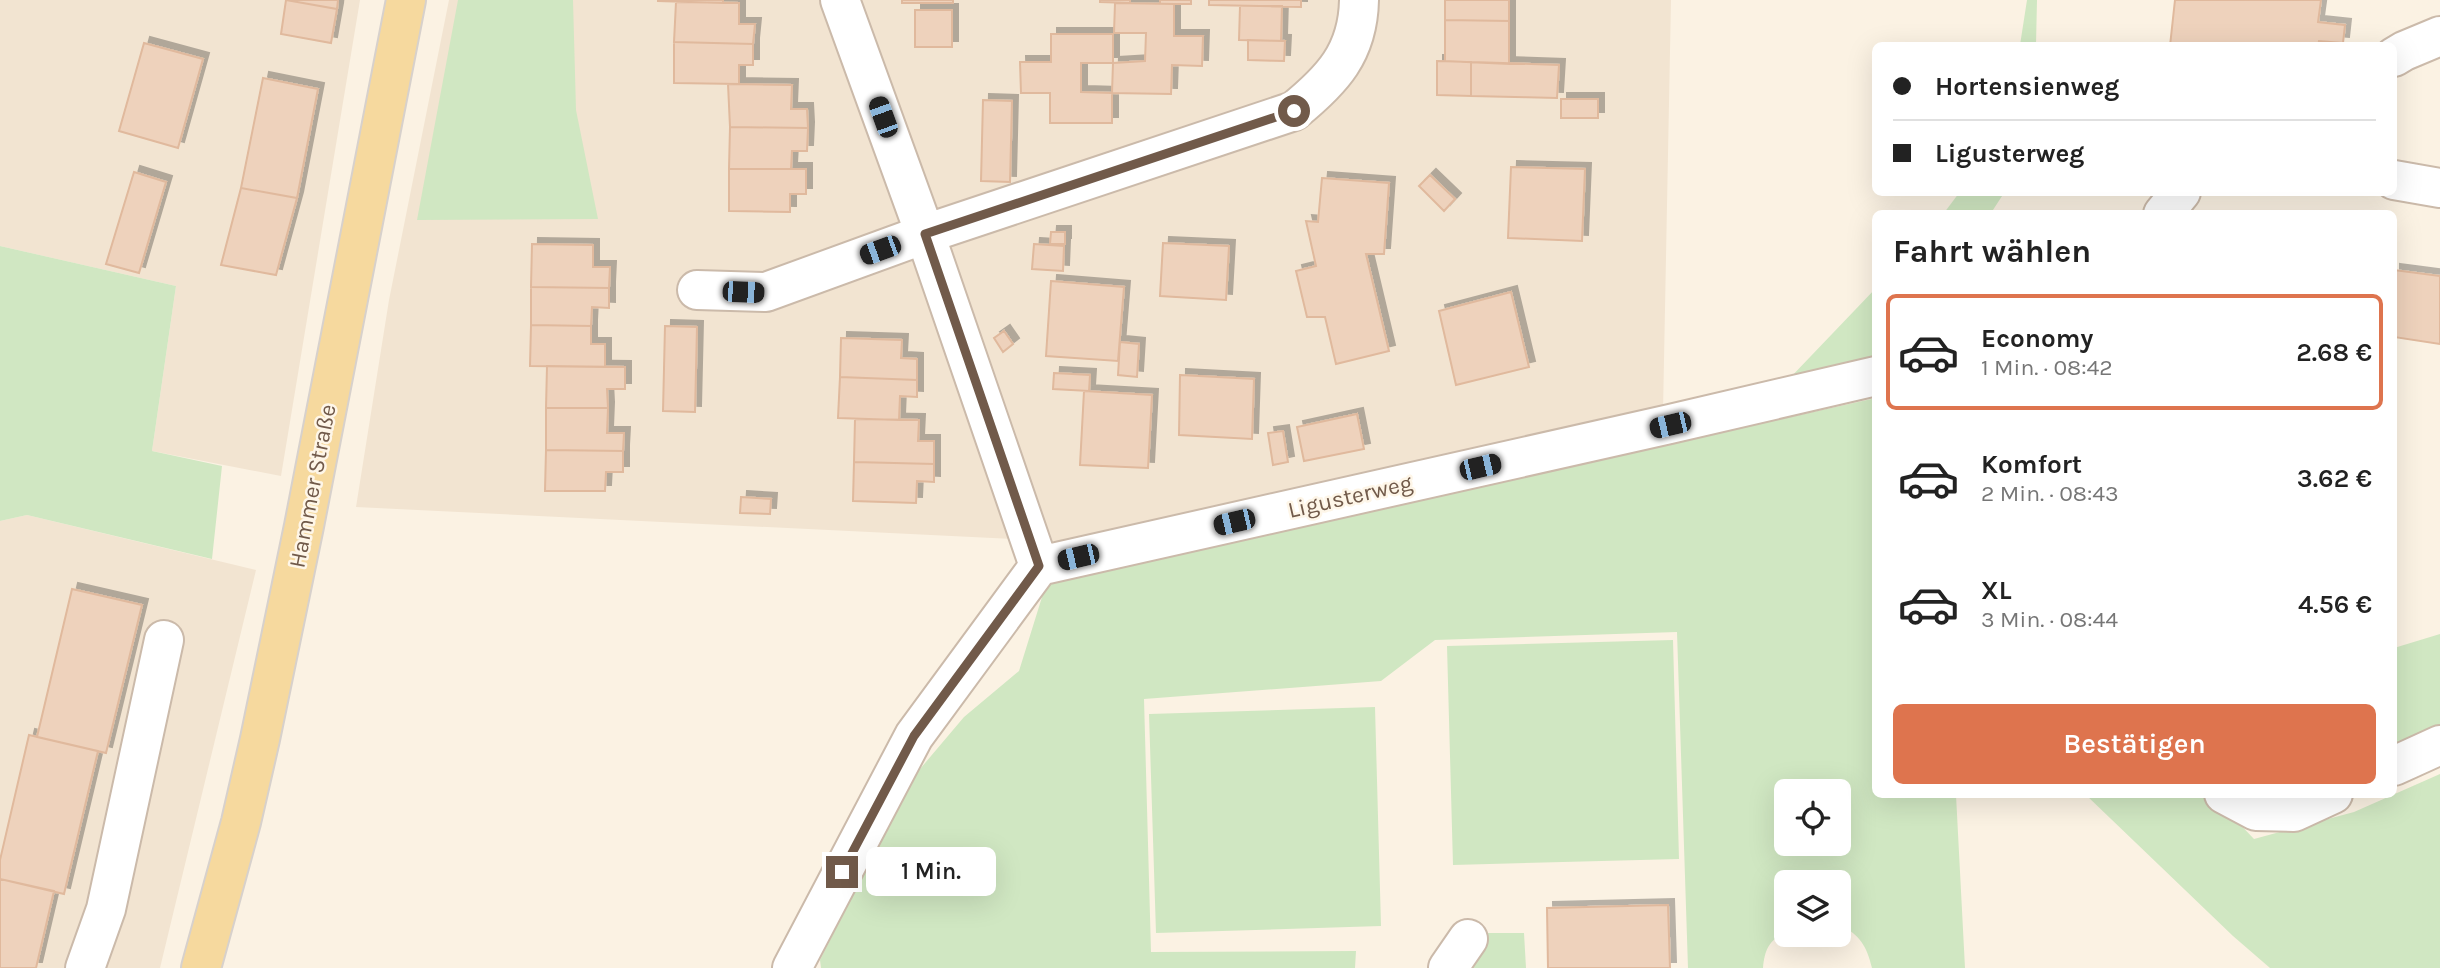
<!DOCTYPE html>
<html lang="de">
<meta charset="utf-8">
<style>
:root{--surface:#fff;--page:#f2f2f2;--text:#222;--muted:#767676;--line:#e0e0e0;--accent:#de744e}
body{margin:0;font-family:Karla,sans-serif;background:var(--page);color:var(--text);height:100vh;display:flex;flex-direction:column;font-size:26px;white-space:nowrap}
*{box-sizing:border-box;margin:0}
p{font-size:23px;color:var(--muted)}
.icon{flex:none;width:38px;height:38px;fill:none;stroke:currentColor;stroke-width:2;stroke-linecap:round;stroke-linejoin:round}
.map{position:relative;flex:1;overflow:hidden}
.side{position:absolute;left:1872px;top:210px;width:525px;height:588px;display:flex;flex-direction:column;background:var(--surface);border-radius:10px;box-shadow:0 7px 28px #0002}
.side>*{flex:none}
.top-card{position:absolute;left:1872px;top:42px;width:525px;height:154px;border-radius:10px;box-shadow:0 7px 28px #0002;display:grid;align-content:center;height:154px;padding:0 21px;background:var(--surface)}
.controls{position:absolute;left:1774px;top:779px;display:grid;gap:14px}
.controls a{display:grid;place-items:center;width:77px;height:77px;border-radius:10px;background:var(--surface);box-shadow:0 7px 28px #0002;font-size:35px}
.end{position:absolute;width:32px;height:32px;margin:-16px;border:9px solid #715a4a;background:#fff;box-shadow:0 0 0 4px #fff}
.from{border-radius:50%}
.bubble{position:absolute;height:49px;border-radius:10px;background:var(--surface);box-shadow:0 7px 28px #0002;font-size:23px;font-weight:600;line-height:49px;text-align:center}
.car{position:absolute;width:21px;height:42px;margin:-21px -10px;border-radius:9px;box-shadow:0 0 5px 2px #0007;background:linear-gradient(#222 24%,#8ab4d8 0 40%,#222 0 76%,#8ab4d8 0 86%,#222 0)}
.top-card b{display:flex;align-items:center;gap:24px;height:66px;font-size:26px}
.top-card b+b{border-top:2px solid var(--line)}
.top-card i{width:18px;height:18px;background:var(--text)}
ul{padding:0;list-style:none}
li{display:flex;align-items:center;gap:21px;height:116px;margin:0 14px 10px;padding:0 7px;border:4px solid transparent;border-radius:10px}
li div{flex:1}
li b{display:block;font-size:26px}
li em{font-style:normal;font-weight:600}
li.selected{border-color:var(--accent)}
li>.icon{width:63px;height:63px;stroke-width:1.5}
h2{padding:0 21px;font-size:32px;line-height:84px}
.cta{display:flex;gap:14px;margin-top:auto;padding:14px 21px}
.cta a{flex:1;height:80px;border-radius:10px;background:var(--accent);color:#fff;font-size:28px;font-weight:600;line-height:80px;text-align:center}
.map>svg:first-child{display:block}
.residential{fill:#f2e4d1}
.green{fill:#d0e7c2;fill-rule:evenodd}
.building{fill:#eed2bc;stroke:#e0b99d;stroke-width:2;filter:url(#shadow)}
.lines{fill:none;stroke-linecap:round;stroke-linejoin:round}
.minor-casing{stroke:#cbbaaa;stroke-width:42}
.major-casing{stroke:#d7d1cc;stroke-width:42}
.minor{stroke:#fff;stroke-width:38}
.major{stroke:#f6d99e;stroke-width:38}
.route{stroke:#715a4a;stroke-width:9}
.labels{text-anchor:middle;stroke-width:5;stroke-linejoin:round;paint-order:stroke}
.street-label{font-size:23px;fill:#715a4a;stroke:#fef6e8}
</style>
<div class="map">
<svg width="2440" height="968" viewBox="0 0 2440 968">
<defs>
<filter id="shadow"><feDropShadow dx="6" dy="-6" stdDeviation="0" flood-color="#0004"/></filter>
</defs>
<rect width="100%" height="100%" fill="#fbf2e3"/>
<path class="residential" d="M0,0H360L281,476L152,451L176,286L0,246Z
M449,0H1671L1663,412L1073,542L356,507L389,300Z
M27,515L256,570L160,968H0V521Z"/>
<path class="green" d="M458,0H573L576,110L598,219L417,220Z
M2027,0H2037L2036,45H2020Z
M1959,193V192L2004,193L1991,213H1944Z
M0,246L176,286L152,451L222,466L212,559L27,515L0,521Z
M1876,288V357L1788,380Z
M1876,398V794L1956,795L1965,968H1872C1867,947 1860,934 1839,925V882H1787V930C1770,941 1765,947 1763,968H1688L1677,632L1435,640L1381,681L1144,699L1151,952L1356,951L1355,968H821L820,960L909,782L964,717L1019,671L1047,581ZM1787,791H1839V844H1787Z
M2440,634V724L2423,736L2394,749V648Z
M1673,640L1679,859L1453,865L1447,646Z
M1375,707L1381,926L1156,933L1149,714Z
M2440,774V968H2270L2233,936L2086,795H2212L2254,839L2354,812Z
M1484,933H1524L1526,968H1461Z"/>
<path class="building" d="M286,0H338L337,9Z
M286,0L337,9L331,43L281,34Z
M658,0H723V3L658,1Z
M902,0H953V3H902Z
M1100,0H1130V3L1100,2Z
M1160,0H1191V4H1160Z
M1209,0H1301V7L1209,5Z
M1445,0H1509V21L1445,20Z
M2175,0H2321L2318,22L2345,25L2343,43L2319,41L2318,46H2170Z
M676,2L739,3V24H755L753,44L674,42Z
M1115,3L1174,4V36H1203L1202,66L1172,65L1171,94L1112,93L1113,63L1145,61L1146,33H1114Z
M1240,6H1282L1281,41L1239,40Z
M915,10H952V47H915Z
M1445,20L1509,21V64L1445,61Z
M1051,34H1113V63H1081V92L1112,93V123H1050V93H1021L1020,62H1051Z
M1248,40L1285,41L1284,61L1248,60Z
M674,42L753,44V65H739V84L674,83Z
M144,43L203,59L178,148L119,131Z
M1437,61L1471,62V96L1437,95Z
M1471,62L1559,65L1557,98L1471,96Z
M263,78L318,89L297,198L241,188Z
M728,84L792,85L791,109H807L808,128L730,127Z
M1561,99H1598V118H1561Z
M983,100L1012,101L1010,182L981,181Z
M730,127L808,128L807,151H792L791,169H729Z
M1511,167L1585,169L1582,241L1508,238Z
M729,169H806V194H790V212L729,211Z
M134,172L166,182L139,273L106,264Z
M1430,175L1455,199L1444,211L1419,186Z
M1322,178L1389,183L1384,254H1366L1389,351L1336,364L1325,317H1307L1296,271L1316,266L1306,221L1318,222Z
M241,188L297,198L276,275L221,265Z
M1051,232H1065V244H1050Z
M1163,243L1229,246L1226,300L1160,296Z
M532,244L593,245V267H610L609,288L531,287Z
M1034,244L1064,246L1063,271L1032,269Z
M2394,270L2440,276V344L2394,337Z
M1051,281L1124,287L1118,361L1046,356Z
M531,287L609,288V308L592,307L591,326L531,325Z
M1511,292L1529,367L1456,385L1439,311Z
M531,325L591,326V344H605V367L530,366Z
M665,326L697,327L695,412L663,411Z
M1004,331L1013,344L1003,352L994,338Z
M841,338L902,340L901,358L917,359V380L840,377Z
M1120,342L1139,344L1137,377L1118,375Z
M547,366L625,367V389H607L608,408H546Z
M1054,373L1090,375L1089,391L1053,389Z
M1180,375L1254,379L1252,439L1179,435Z
M840,377L917,380V397L900,396L899,420L838,418Z
M1084,391L1152,395L1148,468L1080,465Z
M546,408H608L607,433H624L623,451L546,450Z
M1357,414L1364,449L1304,461L1297,427Z
M855,419L919,420L918,441H934V464L854,462Z
M1283,431L1288,462L1273,465L1268,433Z
M546,450L623,451V472H606L605,491H545Z
M854,462L934,464V482L917,481L916,503L853,501Z
M741,497L771,499L770,514L740,513Z
M72,589L142,605L106,753L37,737Z
M29,735L98,751L64,894L0,879V860Z
M0,879L54,891L36,968H0Z
M1668,905L1670,968H1548L1547,908Z"/>
<g class="lines">
<g class="minor-casing">
<path id="minor" d="M840,0L925,234L1039,566
M2394,57L2404,51L2440,36
M2394,180L2440,188
M2163,214L2181,192
M697,290L766,292L925,234L1294,111C1332,80 1358,53 1359,0
M2394,766L2440,745
M2224,794L2256,811L2294,812L2333,794
M85,968L106,909L164,640
M792,968L914,736L1039,566L1670,424L1876,376
M1448,968L1468,939"/>
</g>
<g class="major-casing">
<path id="major" d="M201,968L241,822L260,739L304,526L406,0"/>
</g>
<use href="#minor" class="minor"/>
<use href="#major" class="major"/>
</g>
<g class="lines">
<path class="route" d="M842,872L914,736L1039,566L925,234L1294,111"/>
</g>
<g class="labels">
<g class="street-label">
<text transform="translate(312 486) rotate(-79)" y="8">Hammer Straße</text>
<text transform="translate(1350 496) rotate(-13)" y="8">Ligusterweg</text>
</g>
</g>
</svg>
<div class="controls">
<a><svg class="icon" aria-label="locate" viewBox="0 0 24 24"><circle cx="12" cy="12" r="6"/><path d="M12 2v4M12 18v4M2 12h4M18 12h4"/></svg></a>
<a><svg class="icon" aria-label="layers" viewBox="0 0 24 24"><path d="M12 4l9 5-9 5-9-5zM3 14l9 5 9-5"/></svg></a>
</div>
<i class="end from" style="left:1294px;top:111px"></i>
<i class="end" style="left:842px;top:872px"></i>
<div class="bubble" style="left:866px;top:847px;width:130px">1 Min.</div>
<i class="car" style="left:883px;top:117px;rotate:340deg"></i>
<i class="car" style="left:880px;top:250px;rotate:250deg"></i>
<i class="car" style="left:743px;top:292px;rotate:92deg"></i>
<i class="car" style="left:1670px;top:425px;rotate:257deg"></i>
<i class="car" style="left:1480px;top:467px;rotate:77deg"></i>
<i class="car" style="left:1234px;top:522px;rotate:257deg"></i>
<i class="car" style="left:1078px;top:557px;rotate:257deg"></i>
<div class="top-card">
<b><i class="from"></i>Hortensienweg</b>
<b><i></i>Ligusterweg</b>
</div>
<section class="side">
<h2>Fahrt wählen</h2>
<ul>
<li class="selected"><svg class="icon" aria-label="car" viewBox="0 0 24 24"><path d="M5 17H2v-5l4-1 3-4h7l3 4 3 1v5h-3M9 17h6M6 11h13"/><circle cx="7" cy="17" r="2"/><circle cx="17" cy="17" r="2"/></svg><div><b>Economy</b><p>1 Min. · 08:42</p></div><em>2.68 €</em></li>
<li><svg class="icon" aria-label="car" viewBox="0 0 24 24"><path d="M5 17H2v-5l4-1 3-4h7l3 4 3 1v5h-3M9 17h6M6 11h13"/><circle cx="7" cy="17" r="2"/><circle cx="17" cy="17" r="2"/></svg><div><b>Komfort</b><p>2 Min. · 08:43</p></div><em>3.62 €</em></li>
<li><svg class="icon" aria-label="car" viewBox="0 0 24 24"><path d="M5 17H2v-5l4-1 3-4h7l3 4 3 1v5h-3M9 17h6M6 11h13"/><circle cx="7" cy="17" r="2"/><circle cx="17" cy="17" r="2"/></svg><div><b>XL</b><p>3 Min. · 08:44</p></div><em>4.56 €</em></li>
</ul>
<div class="cta"><a>Bestätigen</a></div>
</section>
</div>
